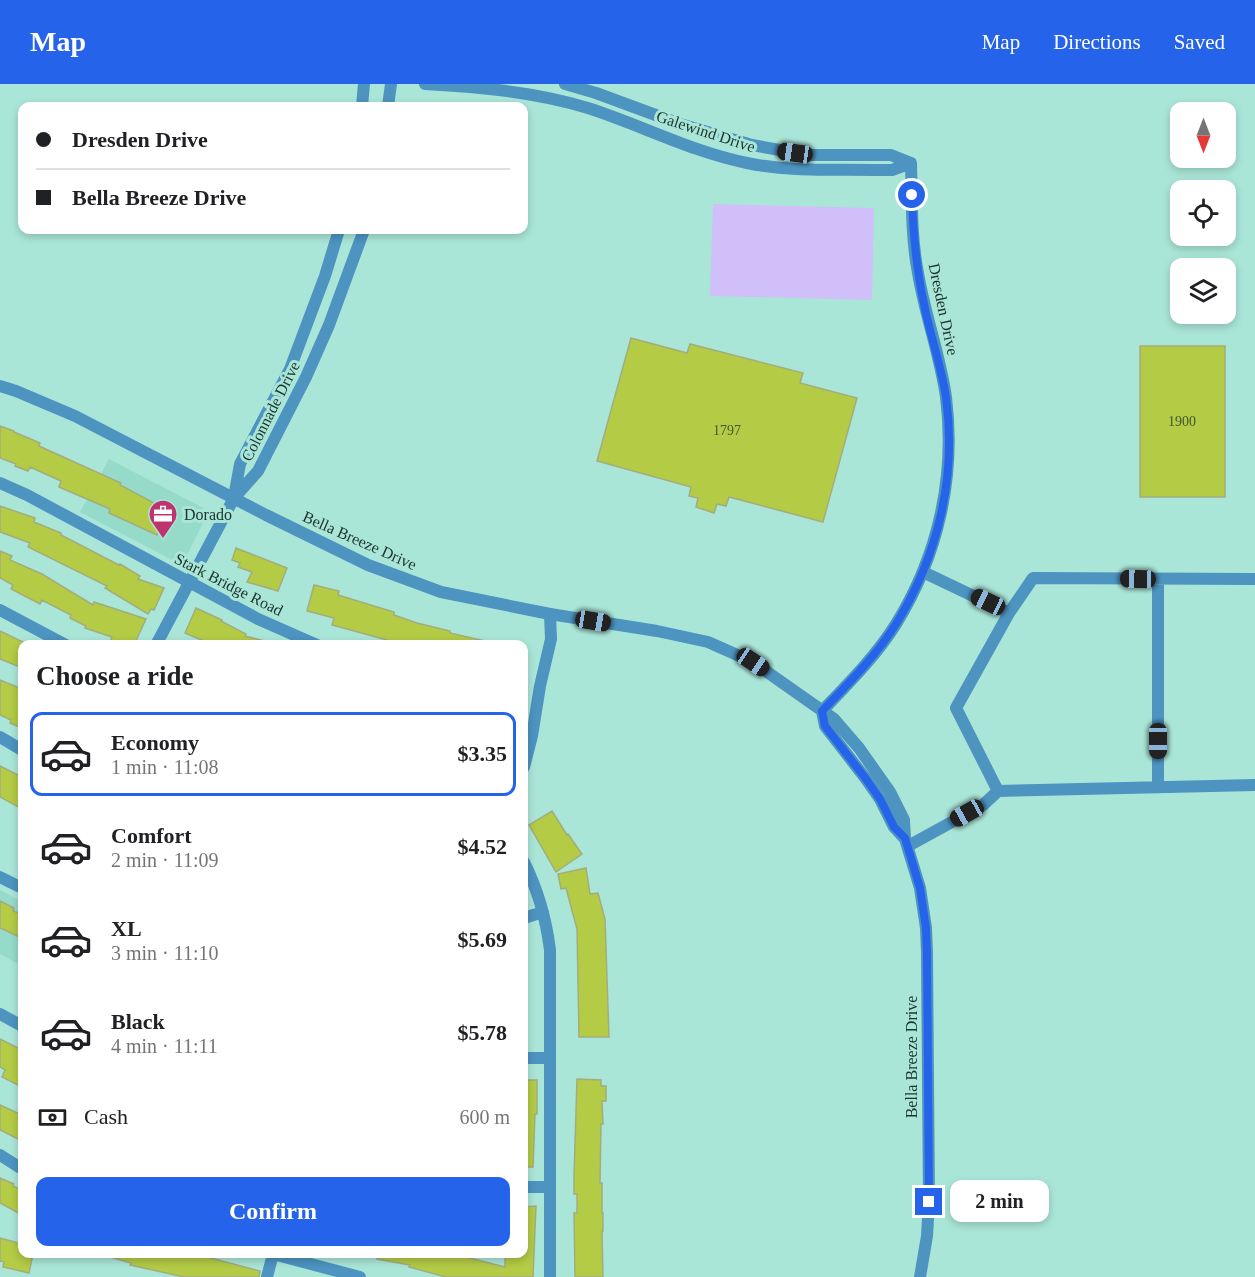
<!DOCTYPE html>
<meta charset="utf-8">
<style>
:root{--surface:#fff;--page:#f6f6f6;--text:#202124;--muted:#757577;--line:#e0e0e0;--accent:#2563eb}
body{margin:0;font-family:Georgia,serif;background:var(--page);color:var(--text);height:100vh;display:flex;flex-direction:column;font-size:22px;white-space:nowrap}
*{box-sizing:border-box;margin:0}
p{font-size:20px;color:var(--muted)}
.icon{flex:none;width:33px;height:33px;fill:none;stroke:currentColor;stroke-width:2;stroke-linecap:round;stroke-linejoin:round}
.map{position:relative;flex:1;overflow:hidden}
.side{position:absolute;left:18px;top:556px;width:510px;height:618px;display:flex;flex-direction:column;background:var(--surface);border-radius:12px;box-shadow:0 3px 9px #0003}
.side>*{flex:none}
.hud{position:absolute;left:18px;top:18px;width:510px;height:132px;border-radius:12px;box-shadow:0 3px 9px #0003;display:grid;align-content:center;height:132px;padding:0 18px;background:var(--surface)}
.needle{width:39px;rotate:180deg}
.buttons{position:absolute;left:1170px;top:18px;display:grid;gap:12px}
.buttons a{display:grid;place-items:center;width:66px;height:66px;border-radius:12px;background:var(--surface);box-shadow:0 3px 9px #0003;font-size:30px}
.end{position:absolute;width:27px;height:27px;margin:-14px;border:8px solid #2563eb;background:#fff;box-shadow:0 0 0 3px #fff}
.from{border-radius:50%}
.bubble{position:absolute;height:42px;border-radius:12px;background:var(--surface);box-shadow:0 3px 9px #0003;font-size:20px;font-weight:700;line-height:42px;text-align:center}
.car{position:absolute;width:18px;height:36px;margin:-18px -9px;border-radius:8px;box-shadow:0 0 4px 2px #0007;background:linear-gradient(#222 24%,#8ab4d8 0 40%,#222 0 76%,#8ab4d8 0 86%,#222 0)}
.hud b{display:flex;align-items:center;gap:21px;height:57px;font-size:22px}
.hud b+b{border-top:2px solid var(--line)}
.hud i{width:15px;height:15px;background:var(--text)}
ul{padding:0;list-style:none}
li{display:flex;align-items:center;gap:18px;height:84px;margin:0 12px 9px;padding:0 6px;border:3px solid transparent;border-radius:12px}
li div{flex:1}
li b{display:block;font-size:22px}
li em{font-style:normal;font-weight:700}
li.active{border-color:var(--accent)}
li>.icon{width:54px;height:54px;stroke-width:1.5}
h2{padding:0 18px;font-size:27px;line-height:72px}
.pay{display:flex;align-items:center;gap:15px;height:66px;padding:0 18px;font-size:22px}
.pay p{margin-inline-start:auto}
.action{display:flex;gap:12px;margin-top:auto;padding:12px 18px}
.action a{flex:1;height:69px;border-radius:12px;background:var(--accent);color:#fff;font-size:24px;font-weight:700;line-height:69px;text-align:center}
header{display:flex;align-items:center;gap:36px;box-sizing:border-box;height:84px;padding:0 30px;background:var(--accent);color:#fff}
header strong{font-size:28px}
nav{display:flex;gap:33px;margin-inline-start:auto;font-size:21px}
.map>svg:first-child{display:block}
.built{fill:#96daca}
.green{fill:#d0bff8}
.building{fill:#b3cb45;stroke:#a2ad7f;stroke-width:1.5}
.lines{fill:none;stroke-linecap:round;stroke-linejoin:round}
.minor{stroke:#4d94c1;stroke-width:12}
.tertiary{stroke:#4d94c1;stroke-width:12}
.route{stroke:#2563eb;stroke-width:8}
.labels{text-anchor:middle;stroke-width:6;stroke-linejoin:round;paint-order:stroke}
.number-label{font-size:14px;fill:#415934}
.street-label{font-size:16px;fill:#1b332e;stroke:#aae6d8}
.poi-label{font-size:16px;fill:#1b332e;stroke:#aae6d8;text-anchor:start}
</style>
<header>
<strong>Map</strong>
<nav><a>Map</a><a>Directions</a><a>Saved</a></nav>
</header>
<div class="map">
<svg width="1255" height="1193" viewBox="0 0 1255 1193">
<rect width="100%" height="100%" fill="#aae6d8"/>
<path class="built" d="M109,375L209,427L182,481L80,428Z
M0,806L22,818V882L0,870Z"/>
<path class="green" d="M713,120L874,124L872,216L710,212Z"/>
<path class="building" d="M631,254L687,269L690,260L803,289L800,299L857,314L823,438L729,413L726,422L717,420L714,429L696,423L698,414L689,412L691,403L597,377Z
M1140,262H1225V413H1140Z
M0,342L14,347V348L40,359L39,362L121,399L120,401L169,427L157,451L109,429L110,425L59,403L61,397L30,383L28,387L15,382L16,380L0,374Z
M0,422L35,434L34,438L61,449V451L119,481L120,480L140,492L138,495L164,504L154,526L151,525L148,530L105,504L107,502L28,463L30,459L0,448Z
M236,464L287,484L278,507L247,498L252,488L238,483L240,479L232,476Z
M0,467L12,472L10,476L42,490L93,521L94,518L146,535L134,561H116L110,558L112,553L85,544L86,542L70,534L71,531L42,516L40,520L11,505L13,501L0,494Z
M314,501L339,507L338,511L394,528V531L417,539L450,547V549L485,557L484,561H386L387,556L332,541L334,534L307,527Z
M196,524L222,536L221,537L246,550L245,552L268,558L267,561H219L212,557L211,560L185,549Z
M0,547L25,559L22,561V584L0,575Z
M0,596L22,605V644L10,639L11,636L0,631Z
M0,682L22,693V725L0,713Z
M552,727L567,751L568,750L582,770L556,788L529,741Z
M586,784L590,810L598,809L605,835L609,953H579L577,845L566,804L561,805L558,790Z
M0,817L14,824L13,827L22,830V854L0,844Z
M0,955L22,966V1003L2,993L5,986L0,983Z
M577,995L601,996V1002H606V1017H602L603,1040H601L600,1099H602V1129H603V1147H602L603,1193H575L574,1129H577V1110H574V1092Z
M524,996H537V1030H535L533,1083H524Z
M0,1021L22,1031V1057L0,1046Z
M0,1094L14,1100L13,1102L22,1106V1131L0,1119Z
M536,1122L533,1193H446L409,1183L410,1181L377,1175V1170H463L462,1172L505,1183V1170H524V1123Z
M0,1154L22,1160V1170H33L29,1189L3,1183L4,1178L0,1177Z
M111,1170H196L260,1187L259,1193H184L130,1181L131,1179L110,1173Z"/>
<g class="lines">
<path class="minor" d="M0,399L27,411L258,535L317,561
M923,488L1009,529
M1158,495V703
M0,526L66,561
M156,561L234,414
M0,653L22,666
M524,683L532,652L540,602L551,555L550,530
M998,707L956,624L1009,529L1033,494L1255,495
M908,762L983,721L998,707L1255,701
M524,778C538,806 546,834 550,866V1193
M0,793L22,804
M524,834L543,828
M0,930L22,942
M524,974H550
M0,1071L22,1085
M524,1103H550
M273,1170L360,1193
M267,1193L273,1170"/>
<path class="tertiary" d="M425,0C480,3 535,8 588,24C641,41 692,68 747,79C790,88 836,85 879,86H892L911,79
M565,0L596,9L680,40L752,61L808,71H891L911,79
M362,22L364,0
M388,22L391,0
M0,302L16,307L75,332L266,431L368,481L441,508L550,530L657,547L708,558L753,578L834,635L859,664L890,708L904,736L905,755L920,804L926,844L927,869L929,1118L927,1152L920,1193
M234,413L240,380L290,285L325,192L339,146
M234,414L258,387L306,293L329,241L364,146
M822,627C848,600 876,572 896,540C938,472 956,393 946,313C940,271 925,231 918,189C911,153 912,116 911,79
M822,627L825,642L866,695L880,715L894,743L905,755"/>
</g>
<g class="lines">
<path class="route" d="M912,111C913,148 916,183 924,220C930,251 941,281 946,313C957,393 938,472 896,540C876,572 848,600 822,627L825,642L866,695L880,715L894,743L905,754L920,804L926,844L927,869L929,1118"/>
</g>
<defs>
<g id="office-pin" transform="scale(1.5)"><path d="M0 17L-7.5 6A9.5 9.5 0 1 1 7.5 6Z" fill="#be346f" stroke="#aae6d8"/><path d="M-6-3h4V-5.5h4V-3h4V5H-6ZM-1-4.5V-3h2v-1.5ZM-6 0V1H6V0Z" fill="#fff"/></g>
</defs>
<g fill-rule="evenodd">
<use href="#office-pin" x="163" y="430"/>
</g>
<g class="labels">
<g class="number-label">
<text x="1182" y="342">1900</text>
<text x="727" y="351">1797</text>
</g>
<g class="street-label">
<text transform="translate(706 47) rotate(18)" y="6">Galewind Drive</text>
<text transform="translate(944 225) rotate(78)" y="6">Dresden Drive</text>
<text transform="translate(270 327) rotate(-63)" y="6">Colonnade Drive</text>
<text transform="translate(360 456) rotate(24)" y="6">Bella Breeze Drive</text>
<text transform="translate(229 500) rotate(27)" y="6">Stark Bridge Road</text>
<text transform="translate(911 973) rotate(-90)" y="6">Bella Breeze Drive</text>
</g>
<g class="poi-label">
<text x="184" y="436">Dorado</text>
</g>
</g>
</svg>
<div class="buttons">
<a><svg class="needle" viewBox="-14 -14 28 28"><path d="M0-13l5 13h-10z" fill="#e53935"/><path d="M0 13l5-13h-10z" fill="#757577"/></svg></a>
<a><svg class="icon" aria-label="locate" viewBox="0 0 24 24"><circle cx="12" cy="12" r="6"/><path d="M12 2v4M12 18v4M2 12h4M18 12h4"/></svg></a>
<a><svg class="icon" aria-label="layers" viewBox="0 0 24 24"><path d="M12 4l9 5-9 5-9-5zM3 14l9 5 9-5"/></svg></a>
</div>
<i class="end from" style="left:912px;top:111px"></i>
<i class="end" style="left:929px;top:1118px"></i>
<div class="bubble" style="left:950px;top:1096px;width:99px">2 min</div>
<i class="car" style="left:795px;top:69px;rotate:278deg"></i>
<i class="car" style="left:1138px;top:495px;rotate:271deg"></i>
<i class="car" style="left:988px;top:518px;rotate:295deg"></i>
<i class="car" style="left:593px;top:537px;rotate:99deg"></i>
<i class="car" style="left:753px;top:578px;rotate:124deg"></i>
<i class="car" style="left:1158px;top:657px;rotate:180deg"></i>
<i class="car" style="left:967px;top:729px;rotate:241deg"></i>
<div class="hud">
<b><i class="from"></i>Dresden Drive</b>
<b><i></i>Bella Breeze Drive</b>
</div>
<section class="side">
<h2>Choose a ride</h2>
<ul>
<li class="active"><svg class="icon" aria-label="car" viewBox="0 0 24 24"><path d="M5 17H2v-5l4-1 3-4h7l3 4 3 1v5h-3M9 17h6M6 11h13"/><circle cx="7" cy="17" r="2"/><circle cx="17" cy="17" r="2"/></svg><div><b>Economy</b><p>1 min · 11:08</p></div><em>$3.35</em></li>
<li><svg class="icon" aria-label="car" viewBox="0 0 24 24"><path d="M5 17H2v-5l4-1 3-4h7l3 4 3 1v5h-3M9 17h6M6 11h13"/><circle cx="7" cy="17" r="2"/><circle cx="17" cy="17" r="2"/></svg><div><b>Comfort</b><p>2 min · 11:09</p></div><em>$4.52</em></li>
<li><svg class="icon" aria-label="car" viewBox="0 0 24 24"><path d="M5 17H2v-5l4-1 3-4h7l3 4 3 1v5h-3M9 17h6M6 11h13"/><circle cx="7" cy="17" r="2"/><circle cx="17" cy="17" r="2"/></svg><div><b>XL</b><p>3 min · 11:10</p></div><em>$5.69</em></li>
<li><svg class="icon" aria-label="car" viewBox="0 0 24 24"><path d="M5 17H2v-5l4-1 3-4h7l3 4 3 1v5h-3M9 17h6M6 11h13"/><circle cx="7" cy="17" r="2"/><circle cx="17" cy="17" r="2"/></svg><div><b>Black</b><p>4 min · 11:11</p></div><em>$5.78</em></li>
</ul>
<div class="pay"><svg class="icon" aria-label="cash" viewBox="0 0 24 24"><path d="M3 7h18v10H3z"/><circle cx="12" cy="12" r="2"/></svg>Cash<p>600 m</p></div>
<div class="action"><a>Confirm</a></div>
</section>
</div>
